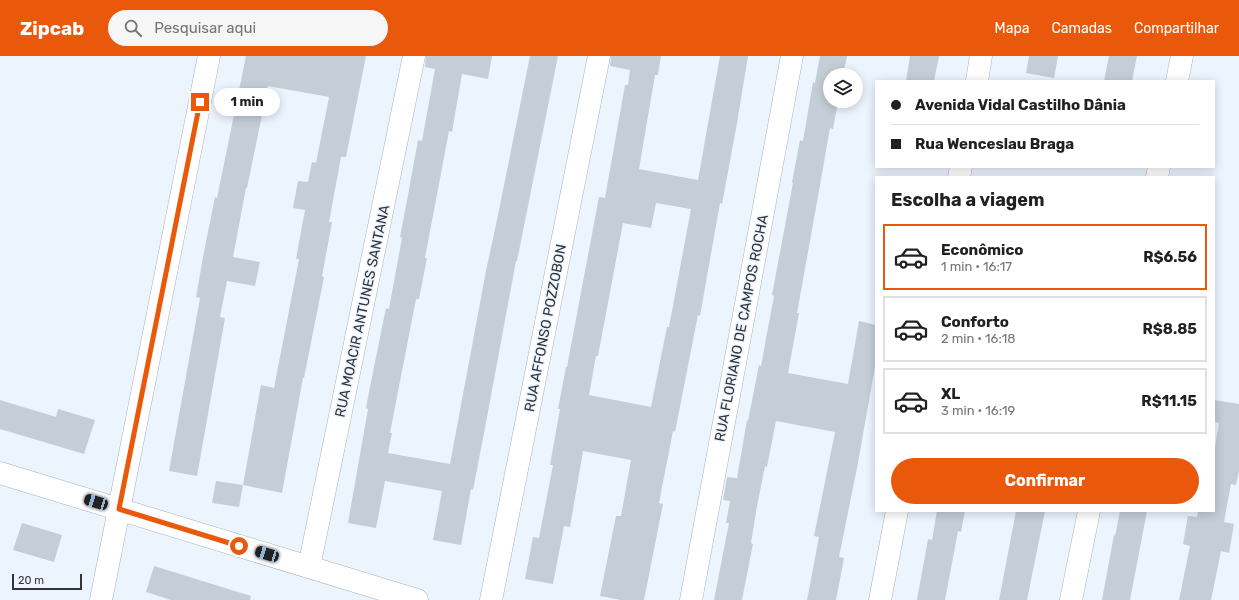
<!DOCTYPE html>
<html lang="pt">
<meta charset="utf-8">
<style>
:root{--surface:#fff;--page:#f6f6f6;--text:#202124;--muted:#757577;--line:#e0e0e0;--accent:#ea580c}
body{margin:0;font-family:Rubik,sans-serif;background:var(--page);color:var(--text);height:100vh;display:flex;flex-direction:column;font-size:15px;white-space:nowrap}
*{box-sizing:border-box;margin:0}
p{font-size:13px;color:var(--muted)}
.icon{flex:none;width:22px;height:22px;fill:none;stroke:currentColor;stroke-width:2;stroke-linecap:round;stroke-linejoin:round}
.map{position:relative;flex:1;overflow:hidden}
.drawer{position:absolute;left:875px;top:120px;width:340px;height:336px;display:flex;flex-direction:column;background:var(--surface);border-radius:0px;box-shadow:0 2px 10px #0003}
.drawer>*{flex:none}
.top-card{position:absolute;left:875px;top:24px;width:340px;height:88px;border-radius:0px;box-shadow:0 2px 10px #0003;display:grid;align-content:center;height:88px;padding:0 16px;background:var(--surface)}
.tools{position:absolute;left:823px;top:12px;display:grid;gap:8px}
.tools a{display:grid;place-items:center;width:40px;height:40px;border-radius:50%;background:var(--surface);box-shadow:0 2px 10px #0003;font-size:20px}
.scale{position:absolute;left:12px;bottom:10px;width:70px;box-sizing:border-box;padding-left:4px;border:2px solid #323539;border-top:0;font-size:11px;line-height:14px;white-space:nowrap;color:#323539;-webkit-text-stroke:3px #ecf4fe;paint-order:stroke}
.end{position:absolute;width:18px;height:18px;margin:-9px;border:5px solid #ea580c;background:#fff;box-shadow:0 0 0 2px #fff}
.from{border-radius:50%}
.bubble{position:absolute;height:28px;border-radius:14px;background:var(--surface);box-shadow:0 2px 10px #0003;font-size:13px;font-weight:700;line-height:28px;text-align:center}
.car{position:absolute;width:12px;height:24px;margin:-12px -6px;border-radius:5px;box-shadow:0 0 3px 1px #0007;background:linear-gradient(#222 24%,#8ab4d8 0 40%,#222 0 76%,#8ab4d8 0 86%,#222 0)}
.top-card b{display:flex;align-items:center;gap:14px;height:38px;font-size:15px}
.top-card b+b{border-top:1px solid var(--line)}
.top-card i{width:10px;height:10px;background:var(--text)}
ul{padding:0;list-style:none}
li{display:flex;align-items:center;gap:12px;height:66px;margin:0 8px 6px;padding:0 8px;border:2px solid var(--line);border-radius:0px}
li div{flex:1}
li b{display:block;font-size:15px}
li em{font-style:normal;font-weight:700}
li.selected{border-color:var(--accent)}
li>.icon{width:36px;height:36px;stroke-width:1.5}
h2{padding:0 16px;font-size:18px;line-height:48px}
.primary-button{display:flex;gap:8px;margin-top:auto;padding:8px 16px}
.primary-button a{flex:1;height:46px;border-radius:24px;background:var(--accent);color:#fff;font-size:16px;font-weight:700;line-height:46px;text-align:center}
header{display:flex;align-items:center;gap:24px;box-sizing:border-box;height:56px;padding:0 20px;background:var(--accent);color:#fff}
header strong{font-size:19px}
nav{display:flex;gap:22px;margin-inline-start:auto;font-size:14px}
.search{width:280px;height:36px;background:var(--page);display:flex;align-items:center;gap:10px;box-sizing:border-box;padding:0 14px;border-radius:22px;color:var(--muted);font-size:15px}
.map>svg:first-child{display:block}
.building{fill:#c5ced7;fill-rule:evenodd}
.lines{fill:none;stroke-linecap:round;stroke-linejoin:round}
.minor-casing{stroke:#aab2bb;stroke-width:23}
.minor{stroke:#fff;stroke-width:22}
.route{stroke:#ea580c;stroke-width:5}
.labels{text-anchor:middle;stroke-width:3;stroke-linejoin:round;paint-order:stroke}
.street-label{font-size:14px;fill:#323539;stroke:#ecf4fe}
</style>
<header>
<strong>Zipcab</strong>
<div class="search"><svg class="icon" aria-label="search" viewBox="0 0 24 24"><circle cx="10" cy="10" r="6"/><path d="M15 15l6 6"/></svg>Pesquisar aqui</div>
<nav><a>Mapa</a><a>Camadas</a><a>Compartilhar</a></nav>
</header>
<div class="map">
<svg width="1239" height="544" viewBox="0 0 1239 544">
<rect width="100%" height="100%" fill="#ecf4fe"/>
<path class="building" d="M246,0H366L346,101H341L329,166H332L322,220L324,221L304,322H303L282,437L243,429L261,329L274,332L299,203H296L305,154L293,152L298,125L308,126L312,106L316,107L329,41L268,30L247,132H246L233,201L260,206L255,230L227,225L220,261L225,262L197,420L169,415L200,242L196,241L204,196L215,141L217,142Z
M426,0H492L488,23L462,18L452,76L449,75L425,202H427L419,243H416L390,377H392L388,397L450,408L486,215L498,159L530,0H558L517,205H516L484,377L473,434L471,433L461,489L433,484L442,435L385,425L376,472L348,467L368,353L366,352L370,331L386,252L389,253L402,182L400,181L408,139L418,84L422,85L435,13L425,11Z
M611,0H661L658,19H655L639,113L698,124L720,0H748L737,67L722,148L720,147L700,260L698,259L675,376L673,375L659,447L663,448L644,544H621L600,540L616,460H621L631,404L583,395L570,471L564,470L553,528L525,523L533,481L539,482L553,409H550L560,353H558L566,311H567L599,141L605,142L625,29H628L630,14L610,10ZM656,147L691,153L669,271H667L651,351L589,339L596,300H598L623,167L651,172Z
M820,0H847L843,19H830V45H838L833,73L830,72L817,146L797,257H799L788,317L848,328L859,265L876,269V305L858,407L839,501L844,502L836,544H807L819,481L814,480L835,376L776,365L767,411L765,410L757,450L751,487L753,488L742,544H714L729,467H726L730,445L723,444L727,421L737,422L747,364L748,365L759,309L761,310L768,272L774,240L772,239L793,127L792,126L800,84L803,85L813,26L815,27Z
M910,0H939L934,25H906Z
M1029,0H1058L1054,22L1026,17Z
M1109,0H1137L1132,25H1104Z
M0,344L56,361L58,353L95,364L84,398L0,373Z
M1214,344L1239,348V415L1236,429L1231,428L1224,466L1234,468L1229,497L1221,495L1211,544H1179L1190,490L1183,488L1188,460L1197,461L1198,455H1214V396L1219,367L1214,366Z
M216,425L243,429L239,451L212,447Z
M937,455H965L961,476L958,475L945,544H917L928,483L932,484Z
M1016,455H1045L1027,544H999Z
M1120,455H1147L1130,544H1102L1114,479L1115,480Z
M22,467L62,479L54,506L13,494Z
M154,510L251,540L250,544H171L146,536Z"/>
<g class="lines">
<g class="minor-casing">
<path id="minor" d="M977,25L981,0
M1177,25L1182,0
M959,121L961,111
M1157,121L1159,111
M0,417L417,544
M309,511L414,0
M101,544L209,0
M491,544L599,0
M691,544L792,0
M880,544L897,455
M1071,544L1089,455"/>
</g>
<use href="#minor" class="minor"/>
</g>
<g class="lines">
<path class="route" d="M200,46L119,453L239,490"/>
</g>
<g class="labels">
<g class="street-label">
<text transform="translate(362 255) rotate(-78)" y="5">RUA MOACIR ANTUNES SANTANA</text>
<text transform="translate(545 272) rotate(-79)" y="5">RUA AFFONSO POZZOBON</text>
<text transform="translate(741 272) rotate(-79)" y="5">RUA FLORIANO DE CAMPOS ROCHA</text>
</g>
</g>
</svg>
<div class="tools">
<a><svg class="icon" aria-label="layers" viewBox="0 0 24 24"><path d="M12 4l9 5-9 5-9-5zM3 14l9 5 9-5"/></svg></a>
</div>
<div class="scale">20 m</div>
<i class="end from" style="left:239px;top:490px"></i>
<i class="end" style="left:200px;top:46px"></i>
<div class="bubble" style="left:214px;top:32px;width:66px">1 min</div>
<i class="car" style="left:96px;top:446px;rotate:287deg"></i>
<i class="car" style="left:267px;top:498px;rotate:287deg"></i>
<div class="top-card">
<b><i class="from"></i>Avenida Vidal Castilho Dânia</b>
<b><i></i>Rua Wenceslau Braga</b>
</div>
<section class="drawer">
<h2>Escolha a viagem</h2>
<ul>
<li class="selected"><svg class="icon" aria-label="car" viewBox="0 0 24 24"><path d="M5 17H2v-5l4-1 3-4h7l3 4 3 1v5h-3M9 17h6M6 11h13"/><circle cx="7" cy="17" r="2"/><circle cx="17" cy="17" r="2"/></svg><div><b>Econômico</b><p>1 min · 16:17</p></div><em>R$6.56</em></li>
<li><svg class="icon" aria-label="car" viewBox="0 0 24 24"><path d="M5 17H2v-5l4-1 3-4h7l3 4 3 1v5h-3M9 17h6M6 11h13"/><circle cx="7" cy="17" r="2"/><circle cx="17" cy="17" r="2"/></svg><div><b>Conforto</b><p>2 min · 16:18</p></div><em>R$8.85</em></li>
<li><svg class="icon" aria-label="car" viewBox="0 0 24 24"><path d="M5 17H2v-5l4-1 3-4h7l3 4 3 1v5h-3M9 17h6M6 11h13"/><circle cx="7" cy="17" r="2"/><circle cx="17" cy="17" r="2"/></svg><div><b>XL</b><p>3 min · 16:19</p></div><em>R$11.15</em></li>
</ul>
<div class="primary-button"><a>Confirmar</a></div>
</section>
</div>
